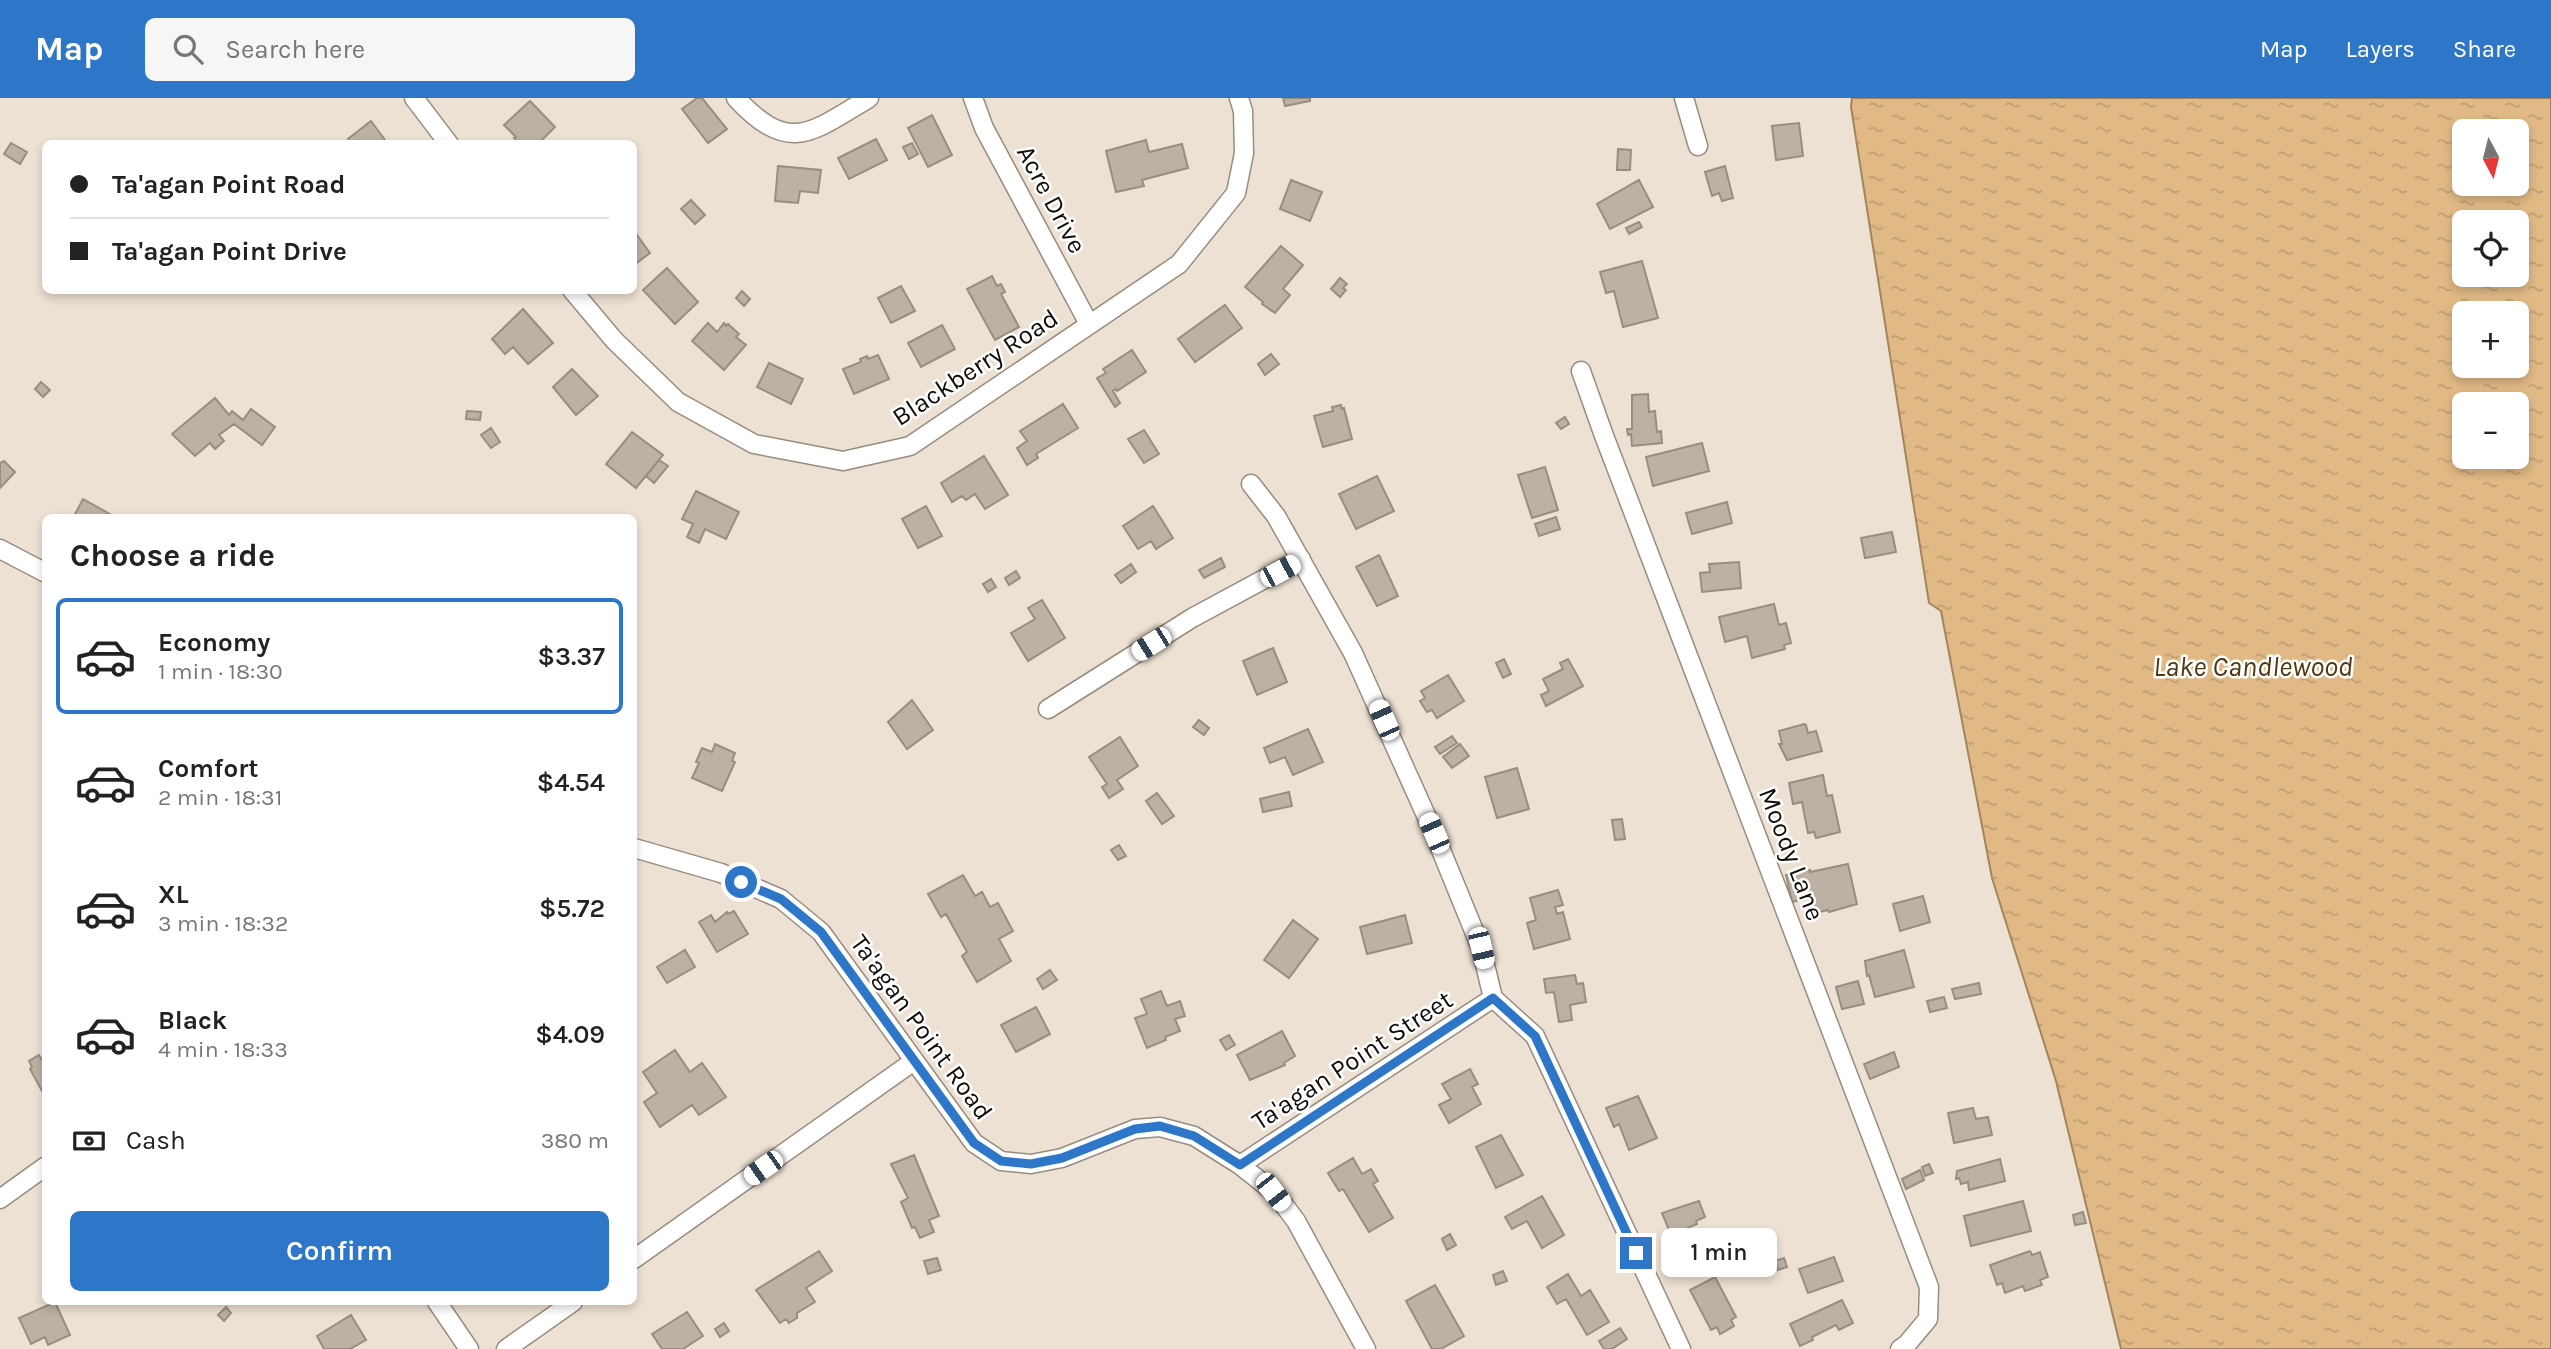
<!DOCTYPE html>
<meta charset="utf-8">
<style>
:root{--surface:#fff;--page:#f6f6f6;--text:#222;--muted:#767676;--line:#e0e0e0;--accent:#2e77c8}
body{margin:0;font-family:Karla,sans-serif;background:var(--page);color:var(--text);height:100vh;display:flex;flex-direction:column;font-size:26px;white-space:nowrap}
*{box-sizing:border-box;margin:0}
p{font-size:23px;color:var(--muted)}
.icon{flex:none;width:38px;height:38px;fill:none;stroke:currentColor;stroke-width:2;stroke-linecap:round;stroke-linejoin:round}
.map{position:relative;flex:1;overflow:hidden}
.panel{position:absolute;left:42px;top:416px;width:595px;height:791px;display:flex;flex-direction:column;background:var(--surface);border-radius:10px;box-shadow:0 4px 10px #0003}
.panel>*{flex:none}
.top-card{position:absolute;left:42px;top:42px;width:595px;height:154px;border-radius:10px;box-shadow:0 4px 10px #0003;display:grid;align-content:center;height:154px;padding:0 28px;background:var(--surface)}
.needle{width:46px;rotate:173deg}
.controls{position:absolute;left:2452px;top:21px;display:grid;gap:14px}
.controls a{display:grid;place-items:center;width:77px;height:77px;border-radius:10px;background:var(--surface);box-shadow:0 4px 10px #0003;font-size:35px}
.end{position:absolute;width:32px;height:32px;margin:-16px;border:9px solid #2e77c8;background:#fff;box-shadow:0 0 0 4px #fff}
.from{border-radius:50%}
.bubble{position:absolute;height:49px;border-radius:10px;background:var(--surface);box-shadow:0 4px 10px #0003;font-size:23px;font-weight:600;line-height:49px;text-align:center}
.car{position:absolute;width:21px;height:42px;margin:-21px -10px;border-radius:9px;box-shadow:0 0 5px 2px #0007;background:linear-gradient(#fff 24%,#345 0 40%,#fff 0 76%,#345 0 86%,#fff 0)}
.top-card b{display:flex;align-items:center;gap:24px;height:66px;font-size:26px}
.top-card b+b{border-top:2px solid var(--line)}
.top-card i{width:18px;height:18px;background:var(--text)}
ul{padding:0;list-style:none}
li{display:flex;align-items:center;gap:21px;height:116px;margin:0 14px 10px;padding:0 14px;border:4px solid transparent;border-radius:10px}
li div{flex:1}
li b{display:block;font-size:26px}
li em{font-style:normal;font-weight:600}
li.on{border-color:var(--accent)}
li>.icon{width:63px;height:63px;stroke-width:1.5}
h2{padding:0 28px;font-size:32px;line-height:84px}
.pay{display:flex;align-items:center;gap:18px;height:77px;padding:0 28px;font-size:26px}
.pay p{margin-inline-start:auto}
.button{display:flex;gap:14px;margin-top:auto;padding:14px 28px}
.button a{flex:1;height:80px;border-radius:10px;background:var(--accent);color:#fff;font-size:28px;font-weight:600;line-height:80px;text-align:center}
header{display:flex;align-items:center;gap:42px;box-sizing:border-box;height:98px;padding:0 35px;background:var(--accent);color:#fff}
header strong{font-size:33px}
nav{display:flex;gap:38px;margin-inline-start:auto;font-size:24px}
.search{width:490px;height:63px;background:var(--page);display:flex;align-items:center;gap:18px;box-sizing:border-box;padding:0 24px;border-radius:10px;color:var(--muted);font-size:26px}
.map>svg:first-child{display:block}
.water{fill:url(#water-ripples);stroke:#a2855f;stroke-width:2;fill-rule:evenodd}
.building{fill:#bcb1a3;stroke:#988e80;stroke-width:2}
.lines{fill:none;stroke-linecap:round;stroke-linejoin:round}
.street-casing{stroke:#978c7f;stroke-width:21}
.street{stroke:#fff;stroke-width:18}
.route{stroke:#2e77c8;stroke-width:9}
.labels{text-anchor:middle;stroke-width:5;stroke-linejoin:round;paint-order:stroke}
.street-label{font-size:26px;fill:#100c07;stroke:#fff}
.water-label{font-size:28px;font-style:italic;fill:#53380f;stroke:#fff}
</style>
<header>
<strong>Map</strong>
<div class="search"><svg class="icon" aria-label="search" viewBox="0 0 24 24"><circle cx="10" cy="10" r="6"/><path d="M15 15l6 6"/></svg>Search here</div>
<nav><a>Map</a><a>Layers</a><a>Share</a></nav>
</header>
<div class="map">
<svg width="2551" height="1251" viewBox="0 0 2551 1251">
<defs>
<pattern id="water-ripples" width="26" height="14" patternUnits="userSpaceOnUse" patternTransform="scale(1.75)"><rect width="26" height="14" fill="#e0b985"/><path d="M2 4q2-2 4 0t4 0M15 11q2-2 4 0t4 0" fill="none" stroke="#bf9e71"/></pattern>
</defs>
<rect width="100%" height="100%" fill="#ede1d3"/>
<path class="water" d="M1852,0H2551V1251H2121L2056,983L1992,780L1941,513L1929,505L1851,9ZM2464,33H2516V86H2464ZM2464,124H2516V177H2464ZM2464,215H2516V268H2464ZM2464,306H2516V359H2464Z"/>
<path class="building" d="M697,0H702L727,31L708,45L682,11Z
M1283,0H1310V3L1285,8Z
M530,3L555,29L541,43L543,46H518L514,40L516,39L504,27Z
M932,17L952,57L928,69L908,30Z
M371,23L388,46H352L348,41Z
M1799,25L1803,58L1776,62L1772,28Z
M876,41L887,62L849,81L838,60Z
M1146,42L1149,54L1182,46L1188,70L1142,82L1144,88L1116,94L1106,53Z
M11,45L27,54L20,66L4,56Z
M912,45L918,56L909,61L903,49Z
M1618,51L1631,52L1630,72H1617Z
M778,68L821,72L818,95L800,93L798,105L775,103Z
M1725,68L1733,100L1722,103L1719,95L1712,98L1705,74Z
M1291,82L1322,94L1310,123L1280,111Z
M1639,82L1653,109L1610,131L1597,106Z
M691,102L705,117L695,126L681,111Z
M1639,124L1642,129L1629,136L1626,130Z
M634,133L650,155L634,167Z
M1281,148L1303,167L1283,191L1290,197L1275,215L1262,206L1263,204L1245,189Z
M1642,163L1658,220L1623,229L1614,193L1606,195L1600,174Z
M667,170L698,204L675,226L643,192Z
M992,178L997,188L1001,186L1005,194L1001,196L1019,229L995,242L967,191Z
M1340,180L1347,186L1343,190L1346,192L1340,199L1331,191Z
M901,188L915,213L891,225L878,200Z
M742,193L750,201L744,208L736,200Z
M1225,207L1242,230L1195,264L1178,241Z
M523,211L553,245L528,266L513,249L505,256L492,241Z
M708,225L717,234L724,225L726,228L728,226L739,236L736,239L746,247L724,272L692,243Z
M942,227L955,251L921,269L908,245Z
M1132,252L1146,274L1117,293L1116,291L1113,293L1120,305L1115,309L1097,280L1106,275L1103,271Z
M1271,256L1279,266L1265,277L1258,266Z
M878,257L889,281L854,296L843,271L861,264L860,261L867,258L868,261Z
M769,265L803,281L791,306L757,289Z
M572,271L598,298L576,317L553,289Z
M41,284L50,292L43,299L35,291Z
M1648,296L1649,314L1655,313L1657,334L1661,333L1662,345L1632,348L1631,336L1628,337L1627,331H1632V297Z
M215,300L229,317L232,313L243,322L251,311L275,329L262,347L234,326L219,337L224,343L215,351L210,345L195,358L172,336Z
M1063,306L1078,330L1036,356L1038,360L1027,367L1017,350L1027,343L1020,333Z
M1341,307L1342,311L1344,310L1352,341L1323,349L1314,318L1333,313L1332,309Z
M467,313L481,314L480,322L466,321Z
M1565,319L1569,326L1561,331L1556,325Z
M491,330L500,344L491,350L481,337Z
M1144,332L1159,356L1144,365L1128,341Z
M632,334L663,357L636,390L606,366Z
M1702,345L1709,373L1653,388L1646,359Z
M984,358L1008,397L985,411L975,396L966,402L962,398L952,404L941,385Z
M659,362L668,368L654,385L646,378Z
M4,363L15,374L0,390V365Z
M1545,369L1558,412L1532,420L1518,377Z
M1377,378L1394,413L1356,431L1339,396Z
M696,393L739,414L726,441L705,431L699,445L687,439L693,426L682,421Z
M83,401L117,420H73Z
M1727,404L1732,425L1692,436L1686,415Z
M926,408L942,438L918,450L902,421Z
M1153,408L1173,440L1156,451L1151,443L1138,451L1123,428Z
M1556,419L1560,431L1539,438L1535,426Z
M1892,434L1896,454L1865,460L1861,440Z
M1379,457L1398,498L1377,508L1356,469Z
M1221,460L1225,469L1204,480L1199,472Z
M1739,464L1741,490L1702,494L1700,475L1710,474L1709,466Z
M1131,466L1136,474L1121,485L1115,477Z
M1016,473L1020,480L1009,487L1005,480Z
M991,481L996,489L988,494L983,486Z
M1042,502L1065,540L1028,563L1011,535L1035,521L1028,510Z
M1774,506L1779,527L1786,525L1791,545L1784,547L1785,551L1752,560L1747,538L1725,544L1719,519Z
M1273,550L1287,584L1257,597L1243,563Z
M1504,561L1511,576L1503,580L1496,565Z
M1568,561L1583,588L1546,608L1541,597L1549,593L1543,581L1563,571L1560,565Z
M1448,577L1464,603L1437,620L1432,612L1427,614L1420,603L1425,600L1421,593Z
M912,602L933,632L907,651L888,624Z
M1199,622L1209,630L1204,637L1193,629Z
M1804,626L1806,627L1808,635L1816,633L1822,653L1787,662L1779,646H1782L1779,633Z
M1308,631L1323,664L1293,677L1285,659L1270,665L1264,650Z
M1452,638L1457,645L1440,656L1435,649Z
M1120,639L1138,668L1117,682L1123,691L1109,700L1102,689L1107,686L1089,659Z
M715,646L735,655L732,663L735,664L722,693L692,680L699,665L696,664L702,650L712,654Z
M1460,646L1469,658L1452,670L1443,659Z
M1517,670L1529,711L1497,720L1485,679Z
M1823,677L1827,698L1832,697L1840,734L1816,740L1814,734L1808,735L1802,704L1793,706L1789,685Z
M1289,694L1292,708L1263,714L1260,701Z
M1157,695L1174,718L1162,726L1146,703Z
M1622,721L1625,741L1615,742L1612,722Z
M1119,747L1126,758L1118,762L1111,752Z
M1848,766L1857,806L1829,814L1828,812L1815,815L1812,799L1792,804L1786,777L1810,772V774Z
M963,777L975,798L982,794L990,809L998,805L1013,833L999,841L1011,863L977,884L962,858L967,854L946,816L941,819L928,796Z
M1558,792L1563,807L1555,809L1557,816L1563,814L1570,841L1534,851L1527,825L1536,822L1530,800Z
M1923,798L1930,824L1900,833L1893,806Z
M734,813L748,836L717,854L699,824L711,817L715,824L727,814L728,816Z
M1405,817L1412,845L1367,856L1360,829Z
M1293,822L1318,841L1289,880L1264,862Z
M685,852L695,869L667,885L657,869Z
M1904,852L1914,889L1875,899L1869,877L1867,878L1865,863Z
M1050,872L1057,882L1043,891L1037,881Z
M1575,877L1577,886L1583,885L1586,904L1570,907L1572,922L1559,924L1554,894L1546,895L1544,881Z
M1858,883L1864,906L1842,911L1836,889Z
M1979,885L1981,896L1955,901L1952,891Z
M1161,893L1167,908L1180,903L1185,918L1175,921L1180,933L1165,939L1166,942L1147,950L1135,920L1147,916L1141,901Z
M1944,899L1947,910L1930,914L1927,903Z
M1036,909L1050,936L1016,954L1001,927Z
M1282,933L1295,958L1284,965L1285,967L1250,982L1237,957Z
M1229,937L1235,947L1226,952L1220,942Z
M675,952L690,974L702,965L726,999L699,1017L692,1007L660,1029L644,1004L657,995L643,974Z
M1894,954L1899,969L1870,981L1864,966Z
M39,957L41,961L46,958V991L42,993L30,971L32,969L29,963Z
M1470,971L1478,986L1472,989L1481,1006L1449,1025L1439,1007L1451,1001L1442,986Z
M1638,998L1657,1040L1629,1052L1619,1026L1614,1029L1606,1010Z
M1973,1010L1976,1021L1988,1019L1992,1037L1954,1045L1948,1015Z
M1501,1037L1523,1077L1496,1090L1476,1049Z
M914,1057L939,1118L929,1122L934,1134L920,1140L915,1129L912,1130L901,1104L908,1100L891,1066Z
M1353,1060L1362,1076L1371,1071L1378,1083L1373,1086L1393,1120L1369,1134L1343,1091L1339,1093L1328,1075Z
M2000,1061L2005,1083L1969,1092L1968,1084L1961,1086L1959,1080L1956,1081L1957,1073Z
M1929,1066L1933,1075L1925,1078L1922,1069Z
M1920,1072L1924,1082L1906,1091L1902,1081Z
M1542,1098L1564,1137L1542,1150L1527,1123L1512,1131L1505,1119Z
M1699,1103L1705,1119L1696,1123L1697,1126L1671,1137L1662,1115Z
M2023,1103L2031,1133L1971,1148L1964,1118Z
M2083,1114L2086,1125L2075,1127L2073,1117Z
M1450,1136L1456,1147L1447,1152L1442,1141Z
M819,1153L832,1173L806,1190L815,1204L797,1215V1220L789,1225L786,1221L780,1225L756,1192Z
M2030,1153L2032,1157L2040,1154L2048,1179L2040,1182L2042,1187L2025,1193L2023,1188L2005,1195L2002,1185L1997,1187L1990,1167Z
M1834,1159L1843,1183L1808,1195L1799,1171Z
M937,1160L941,1172L928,1176L924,1163Z
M1784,1160L1787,1169L1778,1172L1775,1163Z
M1503,1173L1507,1183L1496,1187L1493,1177Z
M1568,1176L1581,1198L1590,1192L1609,1224L1587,1237L1566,1201L1557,1206L1547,1189Z
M1715,1179L1736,1219L1731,1222L1734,1228L1720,1236L1717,1229L1711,1232L1690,1192Z
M1435,1187L1464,1238L1441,1251H1432L1406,1203Z
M1842,1202L1853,1225L1839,1232L1836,1227L1812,1239L1813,1242L1800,1248L1790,1226Z
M55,1204L70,1237L48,1247L45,1239L31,1246L19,1220Z
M226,1209L231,1215L224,1223L218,1217Z
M687,1214L703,1238L683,1251H662L652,1236Z
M351,1217L366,1242L350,1251H324L317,1238Z
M724,1225L729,1233L720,1239L715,1231Z
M1620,1230L1627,1241L1612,1251H1604L1599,1243Z"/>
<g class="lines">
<g class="street-casing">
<path id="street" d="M414,0L449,46
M736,0C789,57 811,35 869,0
M973,0L984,30L1089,226
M1684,0L1698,48
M572,192L614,242L678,304L754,346L843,363L910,348L1179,166L1236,95L1244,55L1243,13L1239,0
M1581,273L1603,335L1929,1189L1928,1221L1907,1246L1900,1251
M1251,386L1276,418L1353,555L1434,735L1481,850L1493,900L1535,938L1681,1251
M0,451L46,475
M1048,611L1192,520L1301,461
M634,750L721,775L781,801L821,834L974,1045L1001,1063L1031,1066L1062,1060L1135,1031L1160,1029L1194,1038L1240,1067L1274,1094L1296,1123L1366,1251
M1240,1067L1493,900
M0,1101L46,1068
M634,1161L914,963
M437,1204L469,1251
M506,1251L573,1204"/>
</g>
<use href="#street" class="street"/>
</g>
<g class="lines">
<path class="route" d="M741,784L781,801L821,834L974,1045L1001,1063L1031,1066L1062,1060L1135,1031L1160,1028L1194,1038L1240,1067L1493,900L1535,938L1636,1155"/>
</g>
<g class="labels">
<g class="street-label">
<text transform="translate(1052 101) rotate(62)" y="9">Acre Drive</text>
<text transform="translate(975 269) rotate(-33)" y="9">Blackberry Road</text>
<text transform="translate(1792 756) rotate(69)" y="9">Moody Lane</text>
<text transform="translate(922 929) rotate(54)" y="9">Ta'agan Point Road</text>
<text transform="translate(1352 962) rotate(-33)" y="9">Ta'agan Point Street</text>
</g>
<g class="water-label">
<text x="2253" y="578">Lake Candlewood</text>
</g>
</g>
</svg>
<div class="controls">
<a><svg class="needle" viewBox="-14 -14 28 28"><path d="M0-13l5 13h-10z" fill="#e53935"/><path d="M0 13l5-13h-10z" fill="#767676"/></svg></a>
<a><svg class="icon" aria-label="locate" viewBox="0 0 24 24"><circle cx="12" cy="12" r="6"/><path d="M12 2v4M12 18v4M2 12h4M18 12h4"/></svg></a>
<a>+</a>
<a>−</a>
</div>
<i class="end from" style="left:741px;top:784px"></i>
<i class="end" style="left:1636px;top:1155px"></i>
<div class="bubble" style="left:1661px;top:1130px;width:116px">1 min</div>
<i class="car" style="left:1280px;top:473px;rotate:62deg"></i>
<i class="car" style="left:1151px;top:546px;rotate:238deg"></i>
<i class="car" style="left:1384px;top:622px;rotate:336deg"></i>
<i class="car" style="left:1434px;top:735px;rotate:336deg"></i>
<i class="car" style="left:1481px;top:850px;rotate:167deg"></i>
<i class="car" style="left:763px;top:1070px;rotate:235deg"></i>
<i class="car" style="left:1273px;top:1094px;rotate:142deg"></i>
<div class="top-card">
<b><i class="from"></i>Ta'agan Point Road</b>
<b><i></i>Ta'agan Point Drive</b>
</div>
<section class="panel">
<h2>Choose a ride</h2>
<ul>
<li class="on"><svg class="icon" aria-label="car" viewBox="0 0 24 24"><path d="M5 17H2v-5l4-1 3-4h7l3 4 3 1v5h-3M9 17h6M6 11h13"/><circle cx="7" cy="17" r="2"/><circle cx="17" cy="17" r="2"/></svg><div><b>Economy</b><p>1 min · 18:30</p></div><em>$3.37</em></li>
<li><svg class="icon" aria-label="car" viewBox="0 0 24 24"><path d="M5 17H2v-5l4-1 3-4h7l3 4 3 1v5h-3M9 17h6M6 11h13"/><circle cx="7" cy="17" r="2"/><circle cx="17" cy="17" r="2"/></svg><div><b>Comfort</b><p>2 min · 18:31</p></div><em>$4.54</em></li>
<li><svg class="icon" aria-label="car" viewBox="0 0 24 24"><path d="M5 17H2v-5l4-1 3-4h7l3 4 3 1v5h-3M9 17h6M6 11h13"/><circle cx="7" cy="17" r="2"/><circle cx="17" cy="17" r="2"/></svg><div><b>XL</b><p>3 min · 18:32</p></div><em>$5.72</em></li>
<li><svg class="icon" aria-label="car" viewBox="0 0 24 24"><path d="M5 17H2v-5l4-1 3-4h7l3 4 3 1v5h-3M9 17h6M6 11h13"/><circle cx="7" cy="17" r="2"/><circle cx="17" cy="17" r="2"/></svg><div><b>Black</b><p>4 min · 18:33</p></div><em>$4.09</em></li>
</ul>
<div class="pay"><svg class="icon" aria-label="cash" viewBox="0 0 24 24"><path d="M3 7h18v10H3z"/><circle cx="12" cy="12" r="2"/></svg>Cash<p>380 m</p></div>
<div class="button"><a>Confirm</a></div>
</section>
</div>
